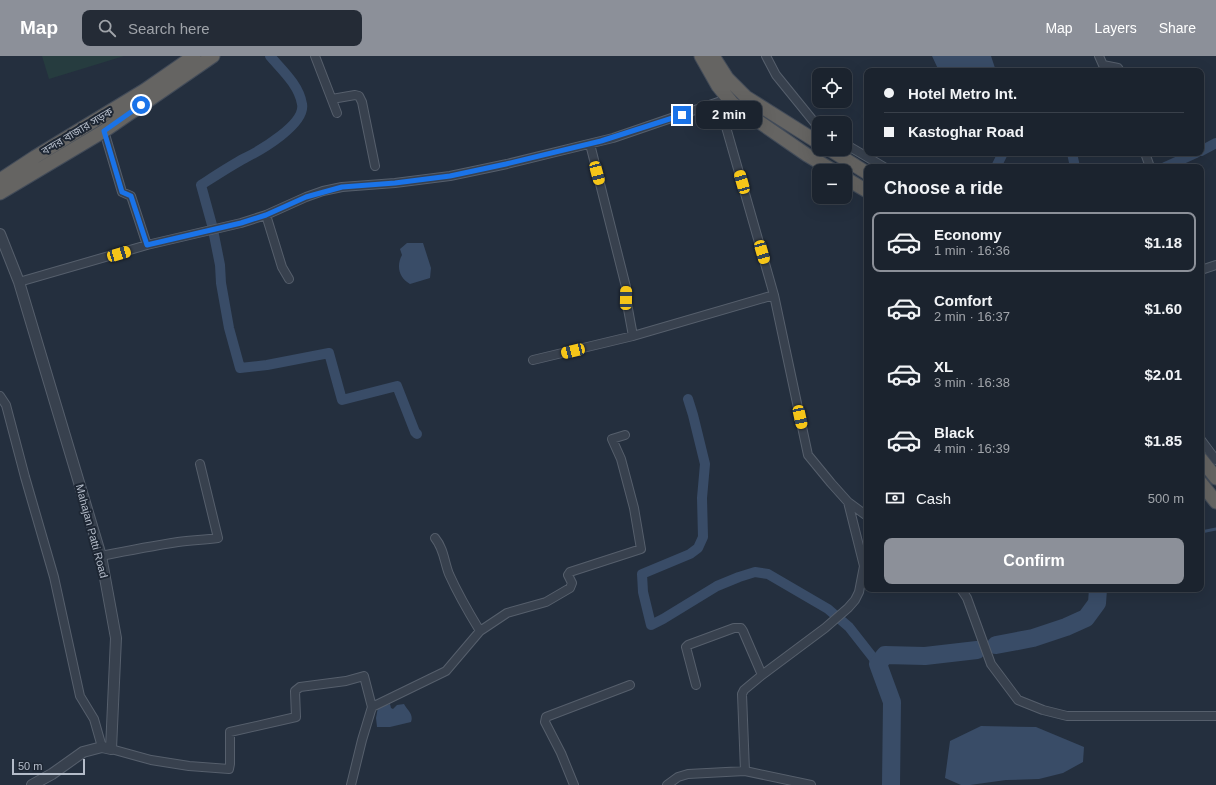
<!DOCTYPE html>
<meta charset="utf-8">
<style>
:root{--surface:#1b232e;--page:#242b36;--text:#f1f3f6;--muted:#a0a4aa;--line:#39404a;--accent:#8c9099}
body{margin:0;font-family:Arial,"Noto Sans Bengali",sans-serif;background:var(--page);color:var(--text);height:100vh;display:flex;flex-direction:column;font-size:15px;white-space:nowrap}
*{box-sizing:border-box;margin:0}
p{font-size:13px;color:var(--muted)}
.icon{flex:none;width:22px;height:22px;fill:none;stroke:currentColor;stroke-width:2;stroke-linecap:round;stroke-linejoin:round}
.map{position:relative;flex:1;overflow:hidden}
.drawer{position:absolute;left:864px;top:108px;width:340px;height:428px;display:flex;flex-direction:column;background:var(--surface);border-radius:8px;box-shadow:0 4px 16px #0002,0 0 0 1px var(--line)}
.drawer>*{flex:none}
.guide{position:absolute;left:864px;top:12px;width:340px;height:88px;border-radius:8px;box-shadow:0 4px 16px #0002,0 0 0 1px var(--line);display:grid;align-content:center;height:88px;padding:0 20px;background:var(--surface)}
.controls{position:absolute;left:812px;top:12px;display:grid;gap:8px}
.controls a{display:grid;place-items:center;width:40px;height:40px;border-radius:8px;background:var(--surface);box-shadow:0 4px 16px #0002,0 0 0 1px var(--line);font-size:20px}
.scale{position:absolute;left:12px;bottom:10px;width:73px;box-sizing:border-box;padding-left:4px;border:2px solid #b4bcc9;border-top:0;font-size:11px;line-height:14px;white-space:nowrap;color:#b4bcc9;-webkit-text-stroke:3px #1d2633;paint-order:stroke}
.end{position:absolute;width:18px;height:18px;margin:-9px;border:5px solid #1a73e8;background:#fff;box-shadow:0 0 0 2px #fff}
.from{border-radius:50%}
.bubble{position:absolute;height:28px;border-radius:8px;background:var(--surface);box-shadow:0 4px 16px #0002,0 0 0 1px var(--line);font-size:13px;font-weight:600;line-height:28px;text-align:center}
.car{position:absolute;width:12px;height:24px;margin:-12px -6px;border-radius:5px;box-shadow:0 0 3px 1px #0007;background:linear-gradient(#f5c518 24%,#345 0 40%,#f5c518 0 76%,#345 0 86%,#f5c518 0)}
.guide b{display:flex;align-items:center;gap:14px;height:38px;font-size:15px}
.guide b+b{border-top:1px solid var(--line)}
.guide i{width:10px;height:10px;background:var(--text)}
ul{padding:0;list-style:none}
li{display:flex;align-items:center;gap:12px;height:60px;margin:0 8px 6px;padding:0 12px;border:2px solid transparent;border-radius:8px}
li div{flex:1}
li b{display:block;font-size:15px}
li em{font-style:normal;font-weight:600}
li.active{border-color:var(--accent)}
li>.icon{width:36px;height:36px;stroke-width:1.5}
h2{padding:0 20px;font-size:18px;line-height:48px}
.pay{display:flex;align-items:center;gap:10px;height:44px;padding:0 20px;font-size:15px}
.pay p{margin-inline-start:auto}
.cta{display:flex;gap:8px;margin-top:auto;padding:8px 20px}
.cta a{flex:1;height:46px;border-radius:8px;background:var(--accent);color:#fff;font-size:16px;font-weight:600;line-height:46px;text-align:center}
header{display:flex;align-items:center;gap:24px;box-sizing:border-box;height:56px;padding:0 20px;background:var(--accent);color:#fff}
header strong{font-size:19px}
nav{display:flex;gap:22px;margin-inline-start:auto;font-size:14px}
.search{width:280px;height:36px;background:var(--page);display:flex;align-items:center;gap:10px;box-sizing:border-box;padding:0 14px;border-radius:8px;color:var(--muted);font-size:15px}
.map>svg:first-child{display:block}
.green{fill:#263c3f}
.water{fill:#394c67}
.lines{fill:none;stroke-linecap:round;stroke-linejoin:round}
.stream{stroke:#394c67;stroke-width:3}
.canal{stroke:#394c67;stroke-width:10}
.river{stroke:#394c67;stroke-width:18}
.minor-casing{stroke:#565f6c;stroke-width:10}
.tertiary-casing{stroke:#565f6c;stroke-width:12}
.trunk-casing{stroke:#434c59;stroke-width:15}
.minor{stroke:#38414e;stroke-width:8}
.tertiary{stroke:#38414e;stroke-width:10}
.trunk{stroke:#656462;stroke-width:13}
.route{stroke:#1a73e8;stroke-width:5}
.labels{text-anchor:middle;stroke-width:4;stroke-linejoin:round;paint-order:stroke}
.street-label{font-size:11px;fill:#b4bcc9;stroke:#1d2633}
</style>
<header>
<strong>Map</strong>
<div class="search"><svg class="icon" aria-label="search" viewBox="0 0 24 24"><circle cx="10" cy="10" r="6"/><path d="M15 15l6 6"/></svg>Search here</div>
<nav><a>Map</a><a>Layers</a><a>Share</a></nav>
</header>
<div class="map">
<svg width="1216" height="729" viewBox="0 0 1216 729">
<rect width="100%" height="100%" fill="#242f3e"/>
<path class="green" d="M42,0H124L49,23Z"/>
<path class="water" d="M932,0H991L996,15H939Z
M407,187H423L431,212L430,222L410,228C399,222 396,210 402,199L400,193Z
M390,648L391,652L393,653L397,649L404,648C407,654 414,658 411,666L390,671H377L376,662L378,651Z
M981,670L1036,671L1084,691L1083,706L1063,717L1039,723L1006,724L970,729H961L945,722L950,685Z"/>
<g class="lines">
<path class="stream" d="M1201,476L1216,473"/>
<path class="canal" d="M270,0C282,14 299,29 302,48C306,68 261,94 245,102C230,110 215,120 201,129L212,169L220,209L221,227L229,272L240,312L267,309L329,297L342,344L397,330L415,376L417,378
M1201,95L1216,87
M1072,97L1075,111
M996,111L1003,97
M1165,111L1196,97
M688,343L693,359L705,408L702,442L703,481L698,492L690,498L642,518L643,536L651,569L663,563L717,530L739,521L755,516L768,518L828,553L849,571L878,608"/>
<path class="river" d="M996,589L1033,582L1066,571L1086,562L1097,547L1098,533
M891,729L892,646L878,608L885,599L925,600L977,594"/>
<g class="minor-casing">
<path id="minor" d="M315,0L337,57
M766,0L776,19L819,72
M1099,0L1103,9L1118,12L1120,15
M332,43L355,39L359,40L362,46L375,110
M732,47L725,57L724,64L774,239L808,399L831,427L848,446L867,460
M104,75L122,136L131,140L147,189
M590,88L626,231V242L633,280
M845,88L884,111
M1145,97L1150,111
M266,159L282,211L289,223
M1201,214L1216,209
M19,226L147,189L241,167L266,159L306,141L323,135L342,131L395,127L450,120L507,108L613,82L727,43
M533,304L633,280L774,239
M0,340L6,349L25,421L54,521L80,640L94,663L102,691
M1201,384L1216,404
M435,482C444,493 444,505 449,518C458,538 469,557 480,575
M101,500C126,495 152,490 178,486C192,484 204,484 218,482L200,408
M961,533L967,542L991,608L1018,644L1043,654L1067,660H1216
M696,629L686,591L688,589L734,572H741L743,575L762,619
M111,693L151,704L189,710L229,713L230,708V676L296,661L295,635L300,631L346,625L364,620L372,651
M745,715L811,729
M351,729L362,684L372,651L446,615L480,575L507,557L546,546L570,532L572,527L568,519L570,516L641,493L634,452L621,403L612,383L625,379
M574,729L561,697L545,666L546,661L630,629
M667,729L678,721L688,718L745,715L742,638L744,634L762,619L825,572L848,552L855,544L859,536L864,510L848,446"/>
</g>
<g class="tertiary-casing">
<path id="tertiary" d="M0,178L19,226L101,500L116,582L111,693L102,691L83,696L52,718L32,729"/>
</g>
<g class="trunk-casing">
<path id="trunk" d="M701,0L718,30L732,47L807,99L834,115
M713,0L727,22L746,41L819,87
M829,93L867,117
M845,122L867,135
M0,124L35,101L145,34L194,0
M0,137L104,75L213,0
M1201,403L1216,422
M1201,427L1216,446"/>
</g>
<use href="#minor" class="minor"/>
<use href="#tertiary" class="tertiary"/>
<use href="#trunk" class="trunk"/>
</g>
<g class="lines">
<path class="route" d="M141,49L104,75L122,136L131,140L147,189L241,167L266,159L306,141L342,131L395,127L450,120L506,108L601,85L682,59"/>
</g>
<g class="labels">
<g class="street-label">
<text transform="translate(77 75) rotate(-31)" y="4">বন্দর বাজার সড়ক</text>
<text transform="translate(92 475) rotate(75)" y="4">Mahajan Patti Road</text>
</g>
</g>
</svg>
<div class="controls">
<a><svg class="icon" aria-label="locate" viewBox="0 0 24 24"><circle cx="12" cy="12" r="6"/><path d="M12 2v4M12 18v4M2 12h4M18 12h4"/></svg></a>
<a>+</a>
<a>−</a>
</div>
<div class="scale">50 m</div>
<i class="end from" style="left:141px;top:49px"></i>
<i class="end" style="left:682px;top:59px"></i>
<div class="bubble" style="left:696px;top:45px;width:66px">2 min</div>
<i class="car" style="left:597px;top:117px;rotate:165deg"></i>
<i class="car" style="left:742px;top:126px;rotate:344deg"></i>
<i class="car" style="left:762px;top:196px;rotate:164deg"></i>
<i class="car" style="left:119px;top:198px;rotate:74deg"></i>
<i class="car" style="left:626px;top:242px;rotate:1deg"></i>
<i class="car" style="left:573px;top:295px;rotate:256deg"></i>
<i class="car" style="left:800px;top:361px;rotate:168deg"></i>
<div class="guide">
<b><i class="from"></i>Hotel Metro Int.</b>
<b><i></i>Kastoghar Road</b>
</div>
<section class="drawer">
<h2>Choose a ride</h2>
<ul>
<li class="active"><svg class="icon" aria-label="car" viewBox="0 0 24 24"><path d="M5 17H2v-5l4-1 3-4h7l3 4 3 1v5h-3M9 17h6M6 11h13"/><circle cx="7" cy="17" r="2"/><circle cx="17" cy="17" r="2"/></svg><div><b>Economy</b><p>1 min · 16:36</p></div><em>$1.18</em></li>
<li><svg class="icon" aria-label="car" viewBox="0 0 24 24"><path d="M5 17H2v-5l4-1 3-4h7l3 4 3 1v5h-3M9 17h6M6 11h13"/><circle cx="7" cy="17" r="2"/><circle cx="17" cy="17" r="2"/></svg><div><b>Comfort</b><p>2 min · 16:37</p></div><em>$1.60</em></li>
<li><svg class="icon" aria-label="car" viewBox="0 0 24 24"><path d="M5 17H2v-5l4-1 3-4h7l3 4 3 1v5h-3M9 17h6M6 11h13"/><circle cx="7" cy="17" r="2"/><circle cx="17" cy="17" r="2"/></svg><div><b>XL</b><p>3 min · 16:38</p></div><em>$2.01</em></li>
<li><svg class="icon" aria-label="car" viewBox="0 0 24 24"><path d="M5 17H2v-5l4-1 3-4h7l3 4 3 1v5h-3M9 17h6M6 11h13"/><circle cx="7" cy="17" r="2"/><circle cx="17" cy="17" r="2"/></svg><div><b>Black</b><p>4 min · 16:39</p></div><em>$1.85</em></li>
</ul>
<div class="pay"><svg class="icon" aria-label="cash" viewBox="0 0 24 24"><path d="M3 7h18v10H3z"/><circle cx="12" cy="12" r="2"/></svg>Cash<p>500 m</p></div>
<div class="cta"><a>Confirm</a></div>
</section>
</div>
